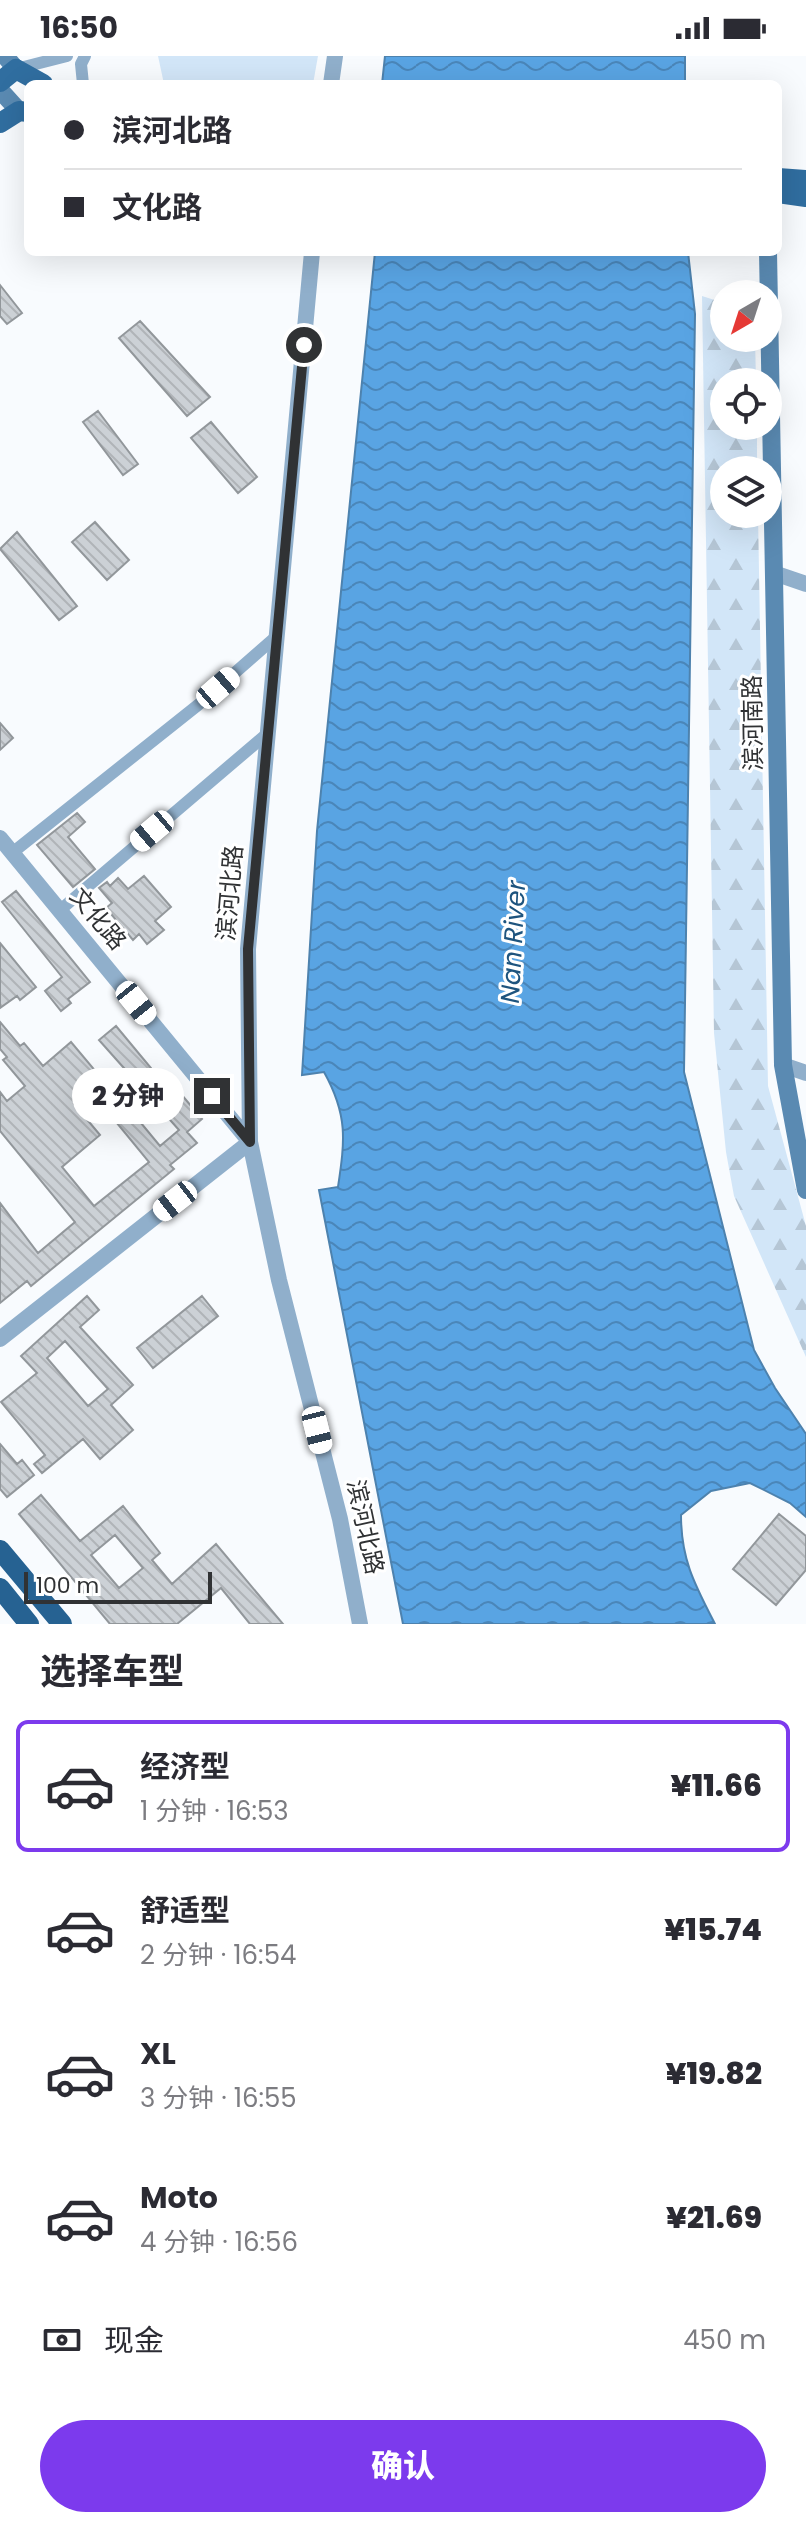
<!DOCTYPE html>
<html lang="zh">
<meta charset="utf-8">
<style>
:root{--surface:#fff;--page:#f7f7f7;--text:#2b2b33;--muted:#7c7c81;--line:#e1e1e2;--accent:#7c3aed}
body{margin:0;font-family:Poppins,"Noto Sans SC",sans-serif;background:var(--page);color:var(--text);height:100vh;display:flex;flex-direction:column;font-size:30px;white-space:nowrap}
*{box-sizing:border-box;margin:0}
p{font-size:26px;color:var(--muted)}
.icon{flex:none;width:44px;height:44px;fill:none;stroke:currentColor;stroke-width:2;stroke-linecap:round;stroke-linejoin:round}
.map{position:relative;height:1568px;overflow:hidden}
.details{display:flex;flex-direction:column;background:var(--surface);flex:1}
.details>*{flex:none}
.top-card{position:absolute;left:24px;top:24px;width:758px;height:176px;border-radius:12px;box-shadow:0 8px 32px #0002;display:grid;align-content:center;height:176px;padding:0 40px;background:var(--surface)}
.needle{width:52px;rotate:219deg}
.controls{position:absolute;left:710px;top:224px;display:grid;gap:16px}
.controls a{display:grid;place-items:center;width:72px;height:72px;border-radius:50%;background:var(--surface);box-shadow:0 8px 32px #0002;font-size:40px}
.scale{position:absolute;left:24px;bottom:20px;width:188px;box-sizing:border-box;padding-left:8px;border:4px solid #303234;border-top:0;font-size:22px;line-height:28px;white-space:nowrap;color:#303234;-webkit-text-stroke:6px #fff;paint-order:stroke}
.end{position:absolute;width:36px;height:36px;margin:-18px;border:10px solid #303234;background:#fff;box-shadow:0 0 0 4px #fff}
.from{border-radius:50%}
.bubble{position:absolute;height:56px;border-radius:28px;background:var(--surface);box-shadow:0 8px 32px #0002;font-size:26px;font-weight:800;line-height:56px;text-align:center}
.car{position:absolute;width:24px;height:48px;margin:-24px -12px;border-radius:10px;box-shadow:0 0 6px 2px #0007;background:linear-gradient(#fff 24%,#345 0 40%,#fff 0 76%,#345 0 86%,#fff 0)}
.top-card b{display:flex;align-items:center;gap:28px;height:76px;font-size:30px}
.top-card b+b{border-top:2px solid var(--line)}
.top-card i{width:20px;height:20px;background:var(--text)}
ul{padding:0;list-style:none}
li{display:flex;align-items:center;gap:24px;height:132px;margin:0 16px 12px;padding:0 24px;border:4px solid transparent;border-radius:12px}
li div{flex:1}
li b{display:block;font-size:30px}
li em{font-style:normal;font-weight:800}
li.selected{border-color:var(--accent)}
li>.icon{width:72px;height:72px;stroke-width:1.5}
h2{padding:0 40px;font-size:36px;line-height:96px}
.pay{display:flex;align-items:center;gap:20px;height:88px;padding:0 40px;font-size:30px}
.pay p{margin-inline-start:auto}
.cta{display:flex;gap:16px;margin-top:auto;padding:16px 40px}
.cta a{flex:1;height:92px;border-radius:48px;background:var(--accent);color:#fff;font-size:32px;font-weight:800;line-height:92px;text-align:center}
.status{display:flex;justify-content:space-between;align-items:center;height:56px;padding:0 40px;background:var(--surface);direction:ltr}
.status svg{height:22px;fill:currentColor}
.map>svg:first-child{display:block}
.green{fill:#d2e6f8}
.forest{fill:url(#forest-firs)}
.water{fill:url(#water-waves);stroke:#4d82ae;stroke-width:2}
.building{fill:url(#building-back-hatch);stroke:#92979b;stroke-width:2;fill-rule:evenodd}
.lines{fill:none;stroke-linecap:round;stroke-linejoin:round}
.minor{stroke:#90afcb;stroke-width:12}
.tertiary{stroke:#90afcb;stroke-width:16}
.secondary{stroke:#5a8ab2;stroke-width:18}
.primary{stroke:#306ea0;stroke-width:20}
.trunk{stroke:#266292;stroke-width:20}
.route{stroke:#303234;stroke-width:10}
.labels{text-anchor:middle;stroke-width:6;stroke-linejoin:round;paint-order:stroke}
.street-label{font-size:24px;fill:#303234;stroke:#fff}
.water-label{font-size:26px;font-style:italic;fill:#1e547e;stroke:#fff}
</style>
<div class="status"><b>16:50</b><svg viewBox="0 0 49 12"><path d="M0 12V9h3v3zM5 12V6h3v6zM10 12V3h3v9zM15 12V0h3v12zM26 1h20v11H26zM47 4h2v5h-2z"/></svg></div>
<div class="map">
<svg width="806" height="1568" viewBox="0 0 806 1568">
<defs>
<pattern id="forest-firs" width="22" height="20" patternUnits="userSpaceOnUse" patternTransform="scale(2)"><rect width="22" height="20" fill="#d2e6f8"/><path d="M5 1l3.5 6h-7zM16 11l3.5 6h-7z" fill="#b5c6d5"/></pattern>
<pattern id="water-waves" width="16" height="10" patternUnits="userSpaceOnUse" patternTransform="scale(2)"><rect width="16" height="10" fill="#59a4e3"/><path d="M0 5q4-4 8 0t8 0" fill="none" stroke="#4a86b9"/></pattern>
<pattern id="building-back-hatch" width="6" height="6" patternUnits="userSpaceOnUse" patternTransform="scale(2)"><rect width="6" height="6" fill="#ccd1d6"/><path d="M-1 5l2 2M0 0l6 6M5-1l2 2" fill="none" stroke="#b0b4b8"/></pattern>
</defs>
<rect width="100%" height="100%" fill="#f8fbfe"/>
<path class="green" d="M158,0H318L313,28H164Z"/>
<path class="forest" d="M702,240L724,247V282H755L756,326H724V370H757V414H724V458H758L768,1030L806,1170V1301L734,1140L726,1096L714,977Z"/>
<path class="water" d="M385,0H685V28H382Z
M375,196H688L695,258L684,1016L754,1294L775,1332L806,1378V1461L790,1447L750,1427L711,1435L681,1459C681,1504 695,1529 715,1568H403L319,1134L338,1131C345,1084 348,1059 324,1016L302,1019L317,775Z"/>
<path class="building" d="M0,229L22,257L7,268L0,260Z
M140,265L210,341L187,360L119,282Z
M98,355L138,408L123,419L83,366Z
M211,366L257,421L238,437L191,382Z
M95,466L129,504L107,524L72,486Z
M17,476L77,550L59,564L0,493Z
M0,667L13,682L0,694Z
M77,757L85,766L68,781L95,813L73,831L37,789Z
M144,820L171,851L155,865L164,874L147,888L139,878L133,884L106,852L112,847L99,832L107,826L110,830L118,822L128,833Z
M16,835L90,926L68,943L71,947L61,955L45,935L62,921L2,846Z
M0,887L36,931L20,944L17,940L0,952Z
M0,966L20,990L24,987L43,1010L71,986L103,1024L74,1048L100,1079L62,1111L94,1150L149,1106L103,1050L117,1038L160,1090L179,1074L99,984L116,970L160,1023L165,1019L202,1063L187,1076L197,1087L170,1109L174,1113L31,1230L27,1225L0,1247V1147L38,1197L75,1166L0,1075V1036L7,1045L25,1030L3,1004L7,1001L0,993Z
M87,1240L99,1254L80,1271L133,1329L111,1349L133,1374L100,1403L83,1383L42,1417L34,1408L45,1399L1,1346L37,1317L21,1300ZM65,1285L108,1333L88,1350L47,1302Z
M202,1240L218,1260L153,1312L137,1292Z
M0,1388L17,1408L22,1404L34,1419L7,1441L0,1433Z
M41,1439L80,1485L123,1450L160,1497L152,1504L172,1528L216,1488L283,1568H250L221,1532L177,1568H110L19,1458ZM115,1479L143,1512L119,1532L91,1499Z
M779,1458L806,1480V1514L776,1549L733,1513Z"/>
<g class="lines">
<path class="minor" d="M16,13L67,0
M83,28L81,8L85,0
M12,797L198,649L278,579
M59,855L269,676"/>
<path class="tertiary" d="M331,28L335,0
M312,196L248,893L250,1086L279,1224L340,1463L360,1568
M774,517L806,528
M0,782L250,1086L0,1283
M783,1009L806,1017"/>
<path class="secondary" d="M5,0L16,13
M0,34L19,55
M768,196L783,1009L806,1134"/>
<path class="primary" d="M0,26L16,13L43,28
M0,67L19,55L28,56
M778,122L806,124
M778,137L806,141"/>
<path class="trunk" d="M0,1494L62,1568
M0,1532L29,1568"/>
</g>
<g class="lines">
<path class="route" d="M212,1040L250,1086L248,893L304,289"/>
</g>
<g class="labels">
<g class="street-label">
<text transform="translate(753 667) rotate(-91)" y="8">滨河南路</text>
<text transform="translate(230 837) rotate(-85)" y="8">滨河北路</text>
<text transform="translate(98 863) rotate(50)" y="8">文化路</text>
<text transform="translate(365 1471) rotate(78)" y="8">滨河北路</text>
</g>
<g class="water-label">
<text transform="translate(513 886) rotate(-87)" y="9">Nan River</text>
</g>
</g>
</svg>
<div class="controls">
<a><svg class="needle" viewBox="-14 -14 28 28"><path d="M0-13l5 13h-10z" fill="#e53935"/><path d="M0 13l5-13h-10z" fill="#7c7c81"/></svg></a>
<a><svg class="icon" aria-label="locate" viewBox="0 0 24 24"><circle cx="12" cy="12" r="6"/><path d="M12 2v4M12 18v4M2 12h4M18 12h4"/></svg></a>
<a><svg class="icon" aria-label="layers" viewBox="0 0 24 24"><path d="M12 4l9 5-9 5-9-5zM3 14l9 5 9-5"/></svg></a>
</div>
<div class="scale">100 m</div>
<i class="end from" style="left:304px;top:289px"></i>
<i class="end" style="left:212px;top:1040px"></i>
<div class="bubble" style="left:72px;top:1012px;width:112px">2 分钟</div>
<i class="car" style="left:218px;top:632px;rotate:49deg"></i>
<i class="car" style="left:152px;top:775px;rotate:230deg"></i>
<i class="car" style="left:136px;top:947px;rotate:141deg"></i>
<i class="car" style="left:175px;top:1145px;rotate:232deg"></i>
<i class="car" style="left:317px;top:1374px;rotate:166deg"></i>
<div class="top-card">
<b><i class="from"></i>滨河北路</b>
<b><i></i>文化路</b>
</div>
</div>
<section class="details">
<h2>选择车型</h2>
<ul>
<li class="selected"><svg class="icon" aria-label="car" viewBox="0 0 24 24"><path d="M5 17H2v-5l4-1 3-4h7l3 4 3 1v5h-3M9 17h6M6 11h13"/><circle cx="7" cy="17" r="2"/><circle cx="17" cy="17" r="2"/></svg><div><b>经济型</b><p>1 分钟 · 16:53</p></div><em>¥11.66</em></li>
<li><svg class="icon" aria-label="car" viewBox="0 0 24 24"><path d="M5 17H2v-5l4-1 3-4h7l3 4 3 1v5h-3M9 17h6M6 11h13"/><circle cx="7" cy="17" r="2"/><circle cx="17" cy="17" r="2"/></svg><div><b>舒适型</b><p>2 分钟 · 16:54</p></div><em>¥15.74</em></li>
<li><svg class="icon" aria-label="car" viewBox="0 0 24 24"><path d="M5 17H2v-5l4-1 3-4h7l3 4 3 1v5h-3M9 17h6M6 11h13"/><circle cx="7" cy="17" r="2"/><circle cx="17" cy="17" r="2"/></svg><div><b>XL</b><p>3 分钟 · 16:55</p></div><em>¥19.82</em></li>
<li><svg class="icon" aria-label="car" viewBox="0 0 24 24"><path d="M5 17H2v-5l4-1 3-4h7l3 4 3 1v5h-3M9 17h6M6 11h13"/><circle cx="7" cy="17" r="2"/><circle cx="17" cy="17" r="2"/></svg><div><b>Moto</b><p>4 分钟 · 16:56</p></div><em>¥21.69</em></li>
</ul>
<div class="pay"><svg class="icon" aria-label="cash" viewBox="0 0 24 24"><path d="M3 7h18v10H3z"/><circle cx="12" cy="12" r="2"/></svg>现金<p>450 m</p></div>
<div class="cta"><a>确认</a></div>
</section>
